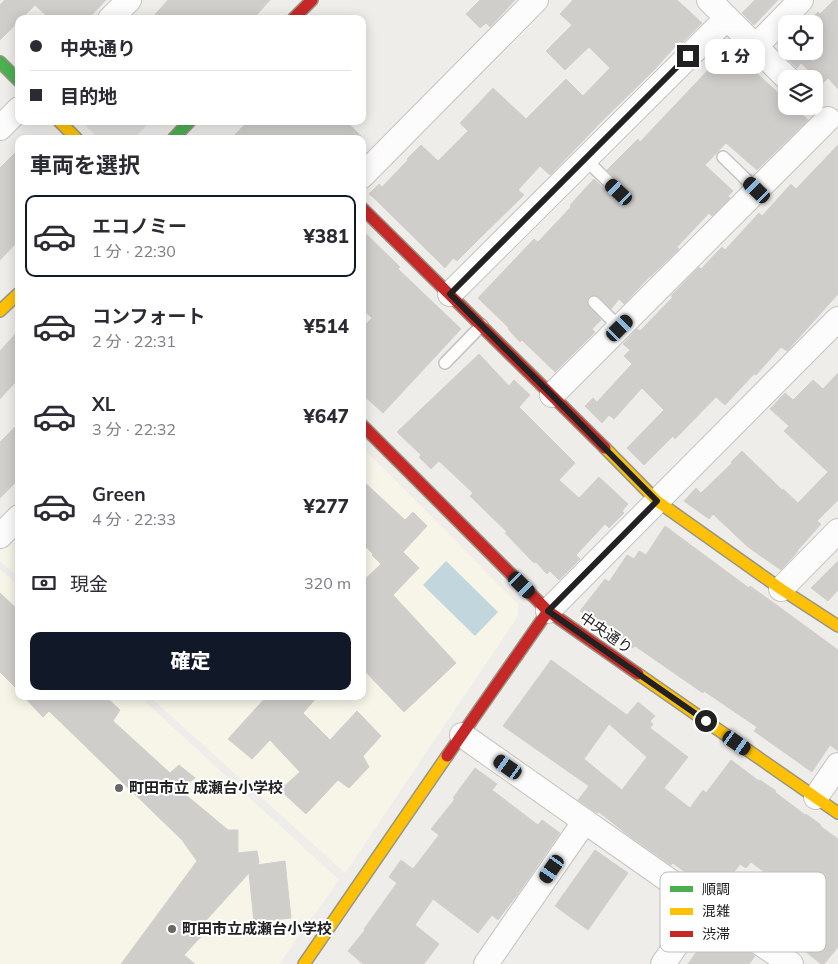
<!DOCTYPE html>
<html lang="ja">
<meta charset="utf-8">
<style>
:root{--surface:#fff;--page:#f7f7f7;--text:#2b2b33;--muted:#7c7c81;--line:#e1e1e2;--accent:#111827}
body{margin:0;font-family:Mulish,"Noto Sans JP",sans-serif;background:var(--page);color:var(--text);height:100vh;display:flex;flex-direction:column;font-size:19px;white-space:nowrap}
*{box-sizing:border-box;margin:0}
p{font-size:16px;color:var(--muted)}
.icon{flex:none;width:28px;height:28px;fill:none;stroke:currentColor;stroke-width:2;stroke-linecap:round;stroke-linejoin:round}
.map{position:relative;flex:1;overflow:hidden}
.sheet{position:absolute;left:15px;top:135px;width:351px;height:565px;display:flex;flex-direction:column;background:var(--surface);border-radius:10px;box-shadow:0 2px 12px #0003}
.sheet>*{flex:none}
.banner{position:absolute;left:15px;top:15px;width:351px;height:110px;border-radius:10px;box-shadow:0 2px 12px #0003;display:grid;align-content:center;height:110px;padding:0 15px;background:var(--surface)}
.buttons{position:absolute;left:778px;top:15px;display:grid;gap:10px}
.buttons a{display:grid;place-items:center;width:45px;height:45px;border-radius:10px;background:var(--surface);box-shadow:0 2px 12px #0003;font-size:25px}
.end{position:absolute;width:22px;height:22px;margin:-11px;border:6px solid #212121;background:#fff;box-shadow:0 0 0 2px #fff}
.from{border-radius:50%}
.bubble{position:absolute;height:35px;border-radius:10px;background:var(--surface);box-shadow:0 2px 12px #0003;font-size:16px;font-weight:800;line-height:35px;text-align:center}
.car{position:absolute;width:15px;height:30px;margin:-15px -8px;border-radius:6px;box-shadow:0 0 4px 1px #0007;background:linear-gradient(#222 24%,#8ab4d8 0 40%,#222 0 76%,#8ab4d8 0 86%,#222 0)}
.banner b{display:flex;align-items:center;gap:18px;height:48px;font-size:19px}
.banner b+b{border-top:1px solid var(--line)}
.banner i{width:12px;height:12px;background:var(--text)}
ul{padding:0;list-style:none}
li{display:flex;align-items:center;gap:15px;height:82px;margin:0 10px 8px;padding:0 5px;border:2px solid transparent;border-radius:10px}
li div{flex:1}
li b{display:block;font-size:19px}
li em{font-style:normal;font-weight:800}
li.on{border-color:var(--accent)}
li>.icon{width:45px;height:45px;stroke-width:1.5}
h2{padding:0 15px;font-size:22px;line-height:60px}
.pay{display:flex;align-items:center;gap:12px;height:55px;padding:0 15px;font-size:19px}
.pay p{margin-inline-start:auto}
.action{display:flex;gap:10px;margin-top:auto;padding:10px 15px}
.action a{flex:1;height:58px;border-radius:10px;background:var(--accent);color:#fff;font-size:20px;font-weight:800;line-height:58px;text-align:center}
.map>svg:first-child{display:block}
.education{fill:#f6f5e8}
.parking{fill:#dfdedd}
.water{fill:#c2d7dd}
.building{fill:#d0cecb;stroke:#d2cfcc;fill-rule:evenodd}
.lines{fill:none;stroke-linecap:round;stroke-linejoin:round}
.lane-casing{stroke:#c5c4c2;stroke-width:14}
.street-casing{stroke:#c5c4c2;stroke-width:26}
.fast-casing{stroke:#959784;stroke-width:14}
.slow-casing{stroke:#959784;stroke-width:14}
.jam-casing{stroke:#959784;stroke-width:14}
.lane{stroke:#fdfcfc;stroke-width:11}
.street{stroke:#fdfcfc;stroke-width:24}
.fast{stroke:#4caf50;stroke-width:11}
.slow{stroke:#ffc107;stroke-width:11}
.jam{stroke:#c62828;stroke-width:11}
.route{stroke:#212121;stroke-width:6}
.poi-dot{fill:#696867;stroke:#fff;stroke-width:2}
.labels{text-anchor:middle;stroke-width:4;stroke-linejoin:round;paint-order:stroke}
.street-label{font-size:15px;fill:#212121;stroke:#fff}
.poi-label{font-size:15px;font-weight:bold;fill:#212121;stroke:#fff;text-anchor:start}
.key{fill:#fff;stroke:#bcbcbc;stroke-width:1}
.key-label{font-size:14px;fill:#212121}
</style>
<div class="map">
<svg width="838" height="964" viewBox="0 0 838 964">
<rect width="100%" height="100%" fill="#efedea"/>
<path class="education" d="M363,448L518,604V616L345,873L149,696H362Z
M19,532V578L0,561V550Z
M0,569L19,586V696H139L339,880L279,964H0Z"/>
<path class="parking" d="M91,121H151L133,139H99L86,126Z"/>
<path class="water" d="M446,561L498,612L475,636L423,585Z"/>
<path class="building" d="M5,0H106L88,19H50L35,5L21,19H19V21L0,40V5Z
M168,0H270L253,19H151Z
M480,0H515L490,27L486,23L480,28L466,14Z
M573,0H677L702,23L682,43L680,41L654,70L601,122L550,175L540,166L518,190L524,195L480,238L457,261L453,258L445,268L373,197L369,194L379,184L382,187L408,160L407,159L421,145L438,161L468,131L460,123L493,88L526,119L566,79L583,96L610,68L589,47L565,70L546,51L572,25L560,14Z
M755,0H778L754,25L742,13Z
M834,0H838V89L828,78L822,84L801,63L797,68L780,52L786,45V51H814V24H806L818,12L820,14Z
M729,48L786,100V106H793L808,120L757,170L726,143L705,165L733,191L728,196L730,198L712,216L709,213L677,247L679,249L650,277V276L624,304L619,299L611,309L596,295H593L589,296L587,300V304L601,320L592,329L595,332L555,372L522,340L520,342L508,329L509,328L478,298L534,239L538,242L571,207L570,205L594,179L614,198L621,199L624,198L626,193L625,187L607,170L638,139L640,142Z
M248,121H346L364,139H231Z
M838,145V294L787,351L781,347L756,375L754,374L725,405L716,397L675,439L673,436L644,465L627,448L664,410L642,388L614,419L609,415L602,423L585,406L593,398L597,402L632,364L624,356L630,350L623,344L637,329L640,331L673,297L671,296L699,267L701,269L722,247L725,250L759,213L762,216L791,184L796,189Z
M19,149V240L0,260V168Z
M362,230L400,267L398,269L461,329L383,413L362,394V328L372,318L362,309Z
M19,330V378L0,399V351Z
M479,354L509,386L514,380L530,395L519,407L575,463L559,480L579,498L599,477L628,504L622,511L624,513L609,528L605,524L576,555L580,559L559,580L550,571L547,574L536,562L534,563L505,533L507,532L470,496L473,493L439,461L431,469L419,457L421,455L397,432Z
M838,373V500L817,521L821,524L797,551H798L781,570L748,547L713,514L709,519L684,501L696,488L701,493L732,463L731,462L742,451L782,490L783,489L798,503L828,472L784,431L789,426L770,409L785,393L793,400L813,380L823,389Z
M19,423V479L0,498V442Z
M362,480L405,520L413,512L427,526L403,552L419,568L393,595L456,663L404,712L362,668V582L381,564L372,555L373,554L362,543Z
M665,526L749,588L750,586L778,606L838,650V751L830,745L812,772L754,731L757,727L704,691L703,693L635,646L633,648L580,611L605,579L609,582L627,555L634,559L639,551L646,555Z
M838,561V590L828,601L811,588Z
M0,593L19,611V691L0,672Z
M551,660L627,715L638,702L655,716L650,721L653,724L650,728L688,757L664,788L690,808L703,790L706,793L731,760L759,781L760,780L776,791L775,792L805,815L806,814L821,825L820,826L838,839V947L824,964H821L801,948L798,952L779,937L778,939L754,923L778,890L772,886L776,881L751,862L746,868L740,864L716,896L673,863L671,865L628,835L599,812L597,813L578,800L589,786L503,726ZM609,724L647,757L622,790L584,759Z
M23,696H105L120,710L113,721L170,773L179,765L195,778L180,790L228,830H238V853L257,851L259,863L257,865L285,861L291,918L254,922L249,873L201,926L207,930L184,955L195,964H121L197,861L182,840L49,711L43,717Z
M267,696H318L303,713L330,740L357,711L381,736L363,756L369,767L349,788L338,780L306,814L280,790L300,772L270,740L252,759L228,739Z
M475,768L497,784L492,790L538,825L542,820L560,833L517,895L498,920L492,915L478,933L433,899L415,925L439,944L424,964H363L348,951L365,930L364,929L397,883L389,877L401,860L413,869L439,835L431,829L455,799L453,798Z
M595,850L628,873L588,930L555,906Z
M710,926L755,956L749,964H688L700,947L697,945Z"/>
<g class="lines">
<g class="lane-casing">
<path id="lane" d="M723,157L757,190
M585,159L619,192
M594,302L620,328
M445,363L482,325"/>
</g>
<g class="street-casing">
<path id="street" d="M709,0L788,79
M110,19L129,0
M756,46L801,0
M0,128L19,109
M362,176L536,0
M450,294L727,18
M552,395L828,119
M0,536L19,517
M781,589L838,531
M548,611L838,319
M462,735L704,905L791,964
M816,797L838,765
M486,964L585,821
M663,964L704,905"/>
</g>
<g class="fast-casing">
<path id="fast" d="M0,62L19,81
M173,139L190,121"/>
</g>
<g class="slow-casing">
<path id="slow" d="M59,121L77,139
M0,311L19,293
M605,448L657,501L781,589L838,626
M638,674L838,813
M304,964L447,756"/>
</g>
<g class="jam-casing">
<path id="jam" d="M293,19L312,0
M362,208L605,448
M362,425L548,611L638,674
M447,756L548,611"/>
</g>
<use href="#lane" class="lane"/>
<use href="#street" class="street"/>
<use href="#fast" class="fast"/>
<use href="#slow" class="slow"/>
<use href="#jam" class="jam"/>
</g>
<g class="lines">
<path class="route" d="M688,56L450,294L552,395L657,501L548,611L706,721"/>
</g>
<g class="poi-dot">
<circle cx="119" cy="788" r="5"/>
<circle cx="172" cy="929" r="5"/>
</g>
<g class="labels">
<g class="street-label">
<text transform="translate(606 633) rotate(35)" y="5">中央通り</text>
</g>
<g class="poi-label">
<text x="129" y="793">町田市立 成瀬台小学校</text>
<text x="182" y="934">町田市立成瀬台小学校</text>
</g>
</g>
<rect x="660" y="872" width="166" height="80" rx="8" class="key"/>
<rect x="670" y="886" width="23" height="6" fill="#4caf50"/>
<rect x="670" y="908" width="23" height="7" fill="#ffc107"/>
<rect x="670" y="931" width="23" height="6" fill="#c62828"/>
<g class="key-label">
<text x="702" y="894">順調</text>
<text x="702" y="916">混雑</text>
<text x="702" y="939">渋滞</text>
</g>
</svg>
<div class="buttons">
<a><svg class="icon" aria-label="locate" viewBox="0 0 24 24"><circle cx="12" cy="12" r="6"/><path d="M12 2v4M12 18v4M2 12h4M18 12h4"/></svg></a>
<a><svg class="icon" aria-label="layers" viewBox="0 0 24 24"><path d="M12 4l9 5-9 5-9-5zM3 14l9 5 9-5"/></svg></a>
</div>
<i class="end from" style="left:706px;top:721px"></i>
<i class="end" style="left:688px;top:56px"></i>
<div class="bubble" style="left:705px;top:39px;width:60px">1 分</div>
<i class="car" style="left:757px;top:190px;rotate:314deg"></i>
<i class="car" style="left:619px;top:192px;rotate:313deg"></i>
<i class="car" style="left:620px;top:328px;rotate:45deg"></i>
<i class="car" style="left:522px;top:585px;rotate:135deg"></i>
<i class="car" style="left:737px;top:743px;rotate:125deg"></i>
<i class="car" style="left:508px;top:767px;rotate:305deg"></i>
<i class="car" style="left:552px;top:869px;rotate:215deg"></i>
<div class="banner">
<b><i class="from"></i>中央通り</b>
<b><i></i>目的地</b>
</div>
<section class="sheet">
<h2>車両を選択</h2>
<ul>
<li class="on"><svg class="icon" aria-label="car" viewBox="0 0 24 24"><path d="M5 17H2v-5l4-1 3-4h7l3 4 3 1v5h-3M9 17h6M6 11h13"/><circle cx="7" cy="17" r="2"/><circle cx="17" cy="17" r="2"/></svg><div><b>エコノミー</b><p>1 分 · 22:30</p></div><em>¥381</em></li>
<li><svg class="icon" aria-label="car" viewBox="0 0 24 24"><path d="M5 17H2v-5l4-1 3-4h7l3 4 3 1v5h-3M9 17h6M6 11h13"/><circle cx="7" cy="17" r="2"/><circle cx="17" cy="17" r="2"/></svg><div><b>コンフォート</b><p>2 分 · 22:31</p></div><em>¥514</em></li>
<li><svg class="icon" aria-label="car" viewBox="0 0 24 24"><path d="M5 17H2v-5l4-1 3-4h7l3 4 3 1v5h-3M9 17h6M6 11h13"/><circle cx="7" cy="17" r="2"/><circle cx="17" cy="17" r="2"/></svg><div><b>XL</b><p>3 分 · 22:32</p></div><em>¥647</em></li>
<li><svg class="icon" aria-label="car" viewBox="0 0 24 24"><path d="M5 17H2v-5l4-1 3-4h7l3 4 3 1v5h-3M9 17h6M6 11h13"/><circle cx="7" cy="17" r="2"/><circle cx="17" cy="17" r="2"/></svg><div><b>Green</b><p>4 分 · 22:33</p></div><em>¥277</em></li>
</ul>
<div class="pay"><svg class="icon" aria-label="cash" viewBox="0 0 24 24"><path d="M3 7h18v10H3z"/><circle cx="12" cy="12" r="2"/></svg>現金<p>320 m</p></div>
<div class="action"><a>確定</a></div>
</section>
</div>
